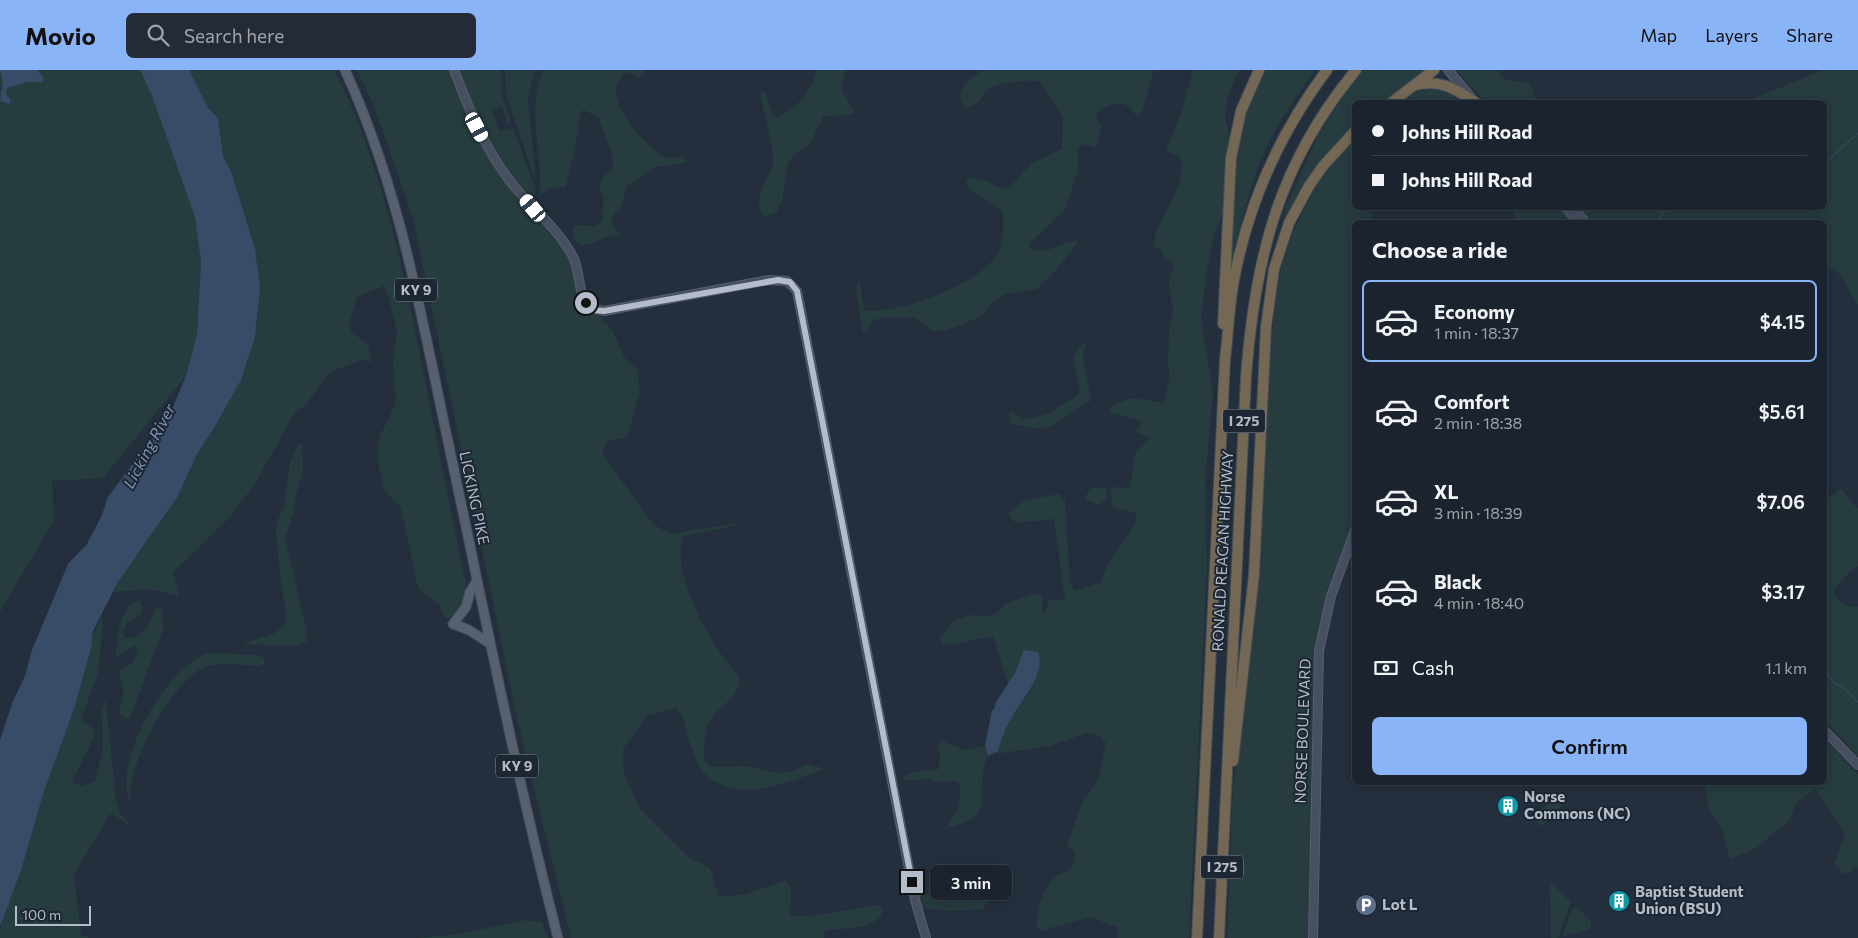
<!DOCTYPE html>
<meta charset="utf-8">
<style>
:root{--surface:#1b232e;--page:#242b36;--text:#f1f3f6;--muted:#a0a4aa;--line:#39404a;--accent:#8ab4f8}
body{margin:0;font-family:Commissioner,sans-serif;background:var(--page);color:var(--text);height:100vh;display:flex;flex-direction:column;font-size:19px;white-space:nowrap}
*{box-sizing:border-box;margin:0}
p{font-size:16px;color:var(--muted)}
.icon{flex:none;width:28px;height:28px;fill:none;stroke:currentColor;stroke-width:2;stroke-linecap:round;stroke-linejoin:round}
.map{position:relative;flex:1;overflow:hidden}
.panel{position:absolute;left:1352px;top:150px;width:475px;height:565px;display:flex;flex-direction:column;background:var(--surface);border-radius:8px;box-shadow:0 2px 12px #0003,0 0 0 1px var(--line)}
.panel>*{flex:none}
.top-card{position:absolute;left:1352px;top:30px;width:475px;height:110px;border-radius:8px;box-shadow:0 2px 12px #0003,0 0 0 1px var(--line);display:grid;align-content:center;height:110px;padding:0 20px;background:var(--surface)}
.scale{position:absolute;left:15px;bottom:12px;width:76px;box-sizing:border-box;padding-left:5px;border:2px solid #b4bcc9;border-top:0;font-size:14px;line-height:18px;white-space:nowrap;color:#b4bcc9;-webkit-text-stroke:4px #1d2633;paint-order:stroke}
.end{position:absolute;width:22px;height:22px;margin:-11px;border:6px solid #b4bcc9;background:#111;box-shadow:0 0 0 2px #111}
.from{border-radius:50%}
.bubble{position:absolute;height:35px;border-radius:8px;background:var(--surface);box-shadow:0 2px 12px #0003,0 0 0 1px var(--line);font-size:16px;font-weight:600;line-height:35px;text-align:center}
.car{position:absolute;width:15px;height:30px;margin:-15px -8px;border-radius:6px;box-shadow:0 0 4px 1px #0007;background:linear-gradient(#fff 24%,#345 0 40%,#fff 0 76%,#345 0 86%,#fff 0)}
.top-card b{display:flex;align-items:center;gap:18px;height:48px;font-size:19px}
.top-card b+b{border-top:1px solid var(--line)}
.top-card i{width:12px;height:12px;background:var(--text)}
ul{padding:0;list-style:none}
li{display:flex;align-items:center;gap:15px;height:82px;margin:0 10px 8px;padding:0 10px;border:2px solid transparent;border-radius:8px}
li div{flex:1}
li b{display:block;font-size:19px}
li em{font-style:normal;font-weight:600}
li.selected{border-color:var(--accent)}
li>.icon{width:45px;height:45px;stroke-width:1.5}
h2{padding:0 20px;font-size:22px;line-height:60px}
.pay{display:flex;align-items:center;gap:12px;height:55px;padding:0 20px;font-size:19px}
.pay p{margin-inline-start:auto}
.action{display:flex;gap:10px;margin-top:auto;padding:10px 20px}
.action a{flex:1;height:58px;border-radius:8px;background:var(--accent);color:#111;font-size:20px;font-weight:600;line-height:58px;text-align:center}
header{display:flex;align-items:center;gap:30px;box-sizing:border-box;height:70px;padding:0 25px;background:var(--accent);color:#111}
header strong{font-size:24px}
nav{display:flex;gap:28px;margin-inline-start:auto;font-size:18px}
.search{width:350px;height:45px;background:var(--page);display:flex;align-items:center;gap:12px;box-sizing:border-box;padding:0 18px;border-radius:8px;color:var(--muted);font-size:19px}
.map>svg:first-child{display:block}
.green{fill:#263c3f}
.water{fill:#394c67}
.lines{fill:none;stroke-linecap:round;stroke-linejoin:round}
.stream{stroke:#394c67;stroke-width:1}
.secondary-casing{stroke:#565f6c;stroke-width:10}
.primary-casing{stroke:#414a57;stroke-width:11}
.highway-casing{stroke:#434c59;stroke-width:12}
.secondary{stroke:#465061;stroke-width:8}
.primary{stroke:#56606e;stroke-width:9}
.highway{stroke:#746855;stroke-width:10}
.route{stroke:#b4bcc9;stroke-width:6}
.labels{text-anchor:middle;stroke-width:4;stroke-linejoin:round;paint-order:stroke}
.shield{fill:#1d2633;stroke:#878f9c;stroke-width:1}
.shield-label{font-size:14px;font-weight:bold;fill:#b4bcc9}
.street-label{font-size:15px;fill:#b4bcc9;stroke:#1d2633}
.poi-label{font-size:15px;font-weight:bold;fill:#b4bcc9;stroke:#1d2633;text-anchor:start}
.water-label{font-size:16px;font-style:italic;fill:#7c92b1;stroke:#1d2633}
</style>
<header>
<strong>Movio</strong>
<div class="search"><svg class="icon" aria-label="search" viewBox="0 0 24 24"><circle cx="10" cy="10" r="6"/><path d="M15 15l6 6"/></svg>Search here</div>
<nav><a>Map</a><a>Layers</a><a>Share</a></nav>
</header>
<div class="map">
<svg width="1858" height="868" viewBox="0 0 1858 868">
<rect width="100%" height="100%" fill="#242f3e"/>
<path class="green" d="M0,0H140L152,26L195,147L201,192L197,264L186,306L103,408L52,411L54,450L0,542Z
M189,0H334C377,83 397,173 416,264C433,349 449,435 467,520C465,536 460,542 446,549L439,535L418,518L401,438L384,419L377,387L380,366L396,333L393,291L397,261L388,226L384,216L357,227L350,251L351,262L368,274L372,292L362,290L334,300L326,306L306,335L296,341L254,415L229,448L173,502L179,526L149,519L114,522L118,512L178,426L197,384L214,358L241,310L255,267L258,244L242,136L235,120L231,101L223,86L218,48L208,38Z
M357,0H449L486,84L506,113L567,183C580,206 571,239 601,246V250C605,254 611,257 613,262C621,276 621,290 637,298L640,322L627,367L608,371L603,379L604,386L653,454L670,464L739,453L724,458L683,466C670,506 713,579 740,608C740,629 715,637 708,655C704,665 704,680 704,690L710,697L744,696L778,703L789,702L809,694L825,699C787,712 735,737 702,701C697,695 694,684 691,676C685,664 686,647 676,638L647,646L623,679L624,703L640,739L688,787L710,798L719,827L745,824L786,811L791,818L790,846L819,845L878,835L883,838C881,860 844,858 827,860L824,863V868H571L517,648L413,148L374,36Z
M458,0H501L502,25L511,52L508,53L502,37L492,40L499,61L513,58L534,115L535,124L533,129C524,127 520,117 514,110C488,75 473,41 458,0Z
M505,0H535L528,28L536,113L506,25Z
M543,0H645L644,5L640,7L627,2L623,4L615,18C620,51 641,67 664,88L680,87L689,92L656,97L627,116L621,137L613,145L611,152L621,167C617,167 613,164 609,166C597,171 575,185 572,161L576,155L596,156L602,151L604,126L599,120C600,108 605,105 613,98L611,81L598,47L584,40L580,42C579,67 571,92 566,117L549,118L540,126C543,84 526,39 543,0Z
M816,0H846L841,18L854,43C848,47 833,44 823,47L810,74L794,85L788,93L782,130L777,142L766,146C748,136 770,107 773,93C775,81 762,36 760,21L766,24L773,44L777,47C797,39 812,21 816,0Z
M986,0H1154L1142,42L1137,46C1133,43 1132,39 1129,37C1119,29 1102,37 1095,45L1101,56L1096,78L1084,74L1078,77V100L1066,138L1029,174L1031,179C1048,186 1061,171 1077,171V174L1051,206L1037,219L1005,224L992,232L982,246L947,260L932,261L916,248L892,247L873,250L867,262L862,261L856,217L858,212L860,213L864,240C898,246 991,211 1001,176C1004,167 1004,150 1002,141L968,118L966,112L970,108L985,110L1002,119L1011,116L1032,93L1062,79L1063,46L1039,11C1029,10 997,12 989,18C978,28 984,32 966,38C950,22 972,5 986,0Z
M1193,0H1239L1228,25L1225,48L1229,63L1223,143L1214,164L1206,206L1201,249L1213,321L1205,413L1207,497L1189,868H1117L1119,858L1090,847L1040,861L1037,857C1035,846 1043,817 1053,809C1069,796 1071,810 1075,781L1067,776L1083,730L1096,714L1100,703L1106,673L1100,666L1087,663L1049,676L995,684L1011,649L1035,609L1040,593L1038,582L1024,581L1009,616L993,566L948,575L943,574L939,568L953,551L972,545L989,546L997,543L1006,533L1037,524L1042,526V541L1045,544L1049,530H1065L1054,449L1016,453L1008,444L1025,430L1060,424L1062,430H1065L1070,511L1074,521L1100,513L1109,492L1136,453V443L1113,437L1110,417L1130,418L1135,383L1150,368L1136,362L1142,353L1139,350L1109,342L1114,334L1133,328L1164,333L1170,307L1168,292L1169,262L1173,243L1169,211L1174,194L1164,187L1161,179L1153,177C1157,144 1188,120 1180,86L1166,81L1182,40Z
M1265,0H1315C1295,28 1273,60 1260,92C1245,132 1236,173 1226,215C1231,141 1227,65 1265,0Z
M1364,0H1428L1386,32H1355V58L1346,65L1278,173L1287,134L1319,64L1348,18Z
M1456,0H1496L1505,10L1529,13L1538,32H1485Z
M1824,0H1858V235L1839,203L1825,197V152H1587L1578,138H1825V32H1744Z
M1432,19L1448,22L1461,32H1399L1416,22Z
M1355,70V138H1371L1373,152H1355V446L1327,520L1314,587L1308,868H1227L1233,718L1260,504L1270,279L1279,206L1291,167L1313,121L1341,83Z
M1514,138H1562L1575,152H1515Z
M1086,271L1083,286L1091,331C1074,337 1061,355 1042,358C1032,359 1019,355 1010,353L1009,342H1013L1024,350L1051,343L1056,338L1077,326L1080,318L1073,290L1078,278Z
M302,373L303,400L295,429L294,442L285,468L302,540L307,565L306,572L296,576L242,574L275,563L284,556L287,546L281,514L276,463L277,452L284,437L290,393L297,376Z
M1094,418H1106L1107,427L1099,435L1084,429L1090,419Z
M1841,419L1858,439V496L1849,503L1833,521C1838,533 1846,537 1858,537V686L1825,650V430Z
M139,531L142,537L140,545L127,552L123,563L125,568C144,568 149,555 156,539L161,538L164,557L129,650L123,647L119,642L124,620L119,604L120,600C131,596 137,590 138,578L134,576L116,587C118,570 118,535 139,531Z
M103,545L98,605L83,643L82,652L93,658L95,665L72,712L82,716L95,711L103,678L102,639L106,629L116,732L120,743L131,756L113,744L109,745L74,805L81,865L90,868H0C0,843 15,823 22,799C29,774 35,748 43,722C52,693 65,665 75,636C85,606 86,573 103,545Z
M208,583L257,585L264,588V594L257,596C242,595 223,592 208,596C176,605 135,684 131,715C130,721 131,728 131,734C110,694 167,596 208,583Z
M1825,670L1858,704V798L1856,796L1850,803H1843L1834,794L1845,764L1815,719L1796,733L1790,750L1756,778L1730,789L1721,757L1709,739L1704,713L1825,712Z
M942,671L966,680L985,676L988,686C978,703 986,734 978,743C971,752 956,755 946,758L959,736L960,715C953,708 947,712 938,712C933,712 931,709 926,709C918,709 909,713 903,708L909,703L939,699L940,687L938,676Z
M1555,732L1562,735L1541,757L1537,752C1537,742 1545,734 1555,732Z
M974,808L988,810L992,814L984,839L948,841L920,837L917,825L937,823Z
M1550,811L1571,832L1558,868H1551Z
M1576,836L1591,852V859L1562,867L1571,841Z
M526,850L542,852L548,868H419L459,864Z"/>
<path class="water" d="M0,0H38L43,7V12H28L7,18L6,23L11,32L9,34L0,31L3,13Z
M140,0H189L208,38L218,48L223,86L231,101L255,179L260,218L255,267L241,310L214,358L197,384L178,426L118,512L93,561L91,578L75,636L43,724L21,801L0,856V670L13,631L25,606L32,580L68,494L87,474L102,445L108,427L170,344L186,306L197,264L201,192L195,147L152,26Z
M1024,580L1038,582C1047,603 1020,631 1011,649C1005,659 1001,670 998,681L988,686L985,676L992,640H994L996,632L1015,603Z"/>
<g class="lines">
<path class="stream" d="M1825,93L1858,63
M1825,106V111
M1658,152L1663,143L1668,138
M1825,600L1834,613L1843,617L1858,632"/>
<g class="secondary-casing">
<path id="secondary" d="M454,0C470,41 485,80 513,115C532,138 558,159 572,185C582,202 576,225 591,238L604,241L769,210L787,211L797,221L915,830L926,868
M1448,0L1471,27
M1566,138L1578,152
M1573,138L1585,152
M1825,661L1858,695
M1313,868L1319,581L1331,526L1355,460"/>
</g>
<g class="primary-casing">
<path id="primary" d="M345,0C401,122 421,246 449,376C484,541 516,705 558,868
M476,512L470,522L466,537L453,554L469,560L489,573"/>
</g>
<g class="highway-casing">
<path id="highway" d="M1416,15C1441,9 1455,19 1475,32
M1392,32L1434,0
M1223,254L1231,88L1241,41L1259,0
M1233,691L1254,505L1266,257L1274,199L1289,153L1309,116L1323,96L1355,61
M1197,868L1225,290C1228,265 1229,240 1233,215C1247,136 1279,64 1327,0
M1219,868L1246,307C1255,188 1278,94 1356,0"/>
</g>
<use href="#secondary" class="secondary"/>
<use href="#primary" class="primary"/>
<use href="#highway" class="highway"/>
</g>
<g class="lines">
<path class="route" d="M586,233L594,240L604,241L778,210L790,212L797,221L912,812"/>
</g>
<defs>
<g id="building-disc" transform="scale(1.125)"><circle r="9.5" fill="#0f9aa8" stroke="#1d2633"/><path d="M-4-6H4V6H1V3H-1V6H-4ZM-2.5-4.3h1.7v1.8h-1.7ZM.8-4.3h1.7v1.8H.8ZM-2.5-1h1.7V.8h-1.7ZM.8-1h1.7V.8H.8Z" fill="#fff"/></g>
<g id="parking-disc" transform="scale(1.125)"><circle r="9.5" fill="#5c6f8a" stroke="#1d2633"/><path d="M-3.5-5.5H1a3.5 3.5 0 0 1 0 7H-1V5.5H-3.5ZM-1-3.4V-.6H.8a1.4 1.4 0 0 0 0-2.8Z" fill="#fff"/></g>
</defs>
<g fill-rule="evenodd">
<use href="#building-disc" x="1508" y="736"/>
<use href="#building-disc" x="1619" y="831"/>
<use href="#parking-disc" x="1366" y="835"/>
</g>
<g class="labels">
<g class="shield">
<rect x="395" y="208.5" width="42" height="23" rx="4"/>
<rect x="1223" y="339.5" width="42" height="23" rx="4"/>
<rect x="496" y="684.5" width="42" height="23" rx="4"/>
<rect x="1201" y="785.5" width="42" height="23" rx="4"/>
</g>
<g class="shield-label">
<text x="416" y="225">KY 9</text>
<text x="1244" y="356">I 275</text>
<text x="517" y="701">KY 9</text>
<text x="1222" y="802">I 275</text>
</g>
<g class="street-label">
<text transform="translate(474 428) rotate(78)" y="5">LICKING PIKE</text>
<text transform="translate(1223 481) rotate(-87)" y="5">RONALD REAGAN HIGHWAY</text>
<text transform="translate(1303 661) rotate(-88)" y="5">NORSE BOULEVARD</text>
</g>
<g class="poi-label">
<text x="1524" y="732">Norse<tspan x="1524" dy="17">Commons (NC)</tspan></text>
<text x="1635" y="827">Baptist Student<tspan x="1635" dy="17">Union (BSU)</tspan></text>
<text x="1382" y="840">Lot L</text>
</g>
<g class="water-label">
<text transform="translate(149 376) rotate(-62)" y="6">Licking River</text>
</g>
</g>
</svg>
<div class="scale">100 m</div>
<i class="end from" style="left:586px;top:233px"></i>
<i class="end" style="left:912px;top:812px"></i>
<div class="bubble" style="left:930px;top:795px;width:82px">3 min</div>
<i class="car" style="left:477px;top:57px;rotate:152deg"></i>
<i class="car" style="left:533px;top:138px;rotate:320deg"></i>
<div class="top-card">
<b><i class="from"></i>Johns Hill Road</b>
<b><i></i>Johns Hill Road</b>
</div>
<section class="panel">
<h2>Choose a ride</h2>
<ul>
<li class="selected"><svg class="icon" aria-label="car" viewBox="0 0 24 24"><path d="M5 17H2v-5l4-1 3-4h7l3 4 3 1v5h-3M9 17h6M6 11h13"/><circle cx="7" cy="17" r="2"/><circle cx="17" cy="17" r="2"/></svg><div><b>Economy</b><p>1 min · 18:37</p></div><em>$4.15</em></li>
<li><svg class="icon" aria-label="car" viewBox="0 0 24 24"><path d="M5 17H2v-5l4-1 3-4h7l3 4 3 1v5h-3M9 17h6M6 11h13"/><circle cx="7" cy="17" r="2"/><circle cx="17" cy="17" r="2"/></svg><div><b>Comfort</b><p>2 min · 18:38</p></div><em>$5.61</em></li>
<li><svg class="icon" aria-label="car" viewBox="0 0 24 24"><path d="M5 17H2v-5l4-1 3-4h7l3 4 3 1v5h-3M9 17h6M6 11h13"/><circle cx="7" cy="17" r="2"/><circle cx="17" cy="17" r="2"/></svg><div><b>XL</b><p>3 min · 18:39</p></div><em>$7.06</em></li>
<li><svg class="icon" aria-label="car" viewBox="0 0 24 24"><path d="M5 17H2v-5l4-1 3-4h7l3 4 3 1v5h-3M9 17h6M6 11h13"/><circle cx="7" cy="17" r="2"/><circle cx="17" cy="17" r="2"/></svg><div><b>Black</b><p>4 min · 18:40</p></div><em>$3.17</em></li>
</ul>
<div class="pay"><svg class="icon" aria-label="cash" viewBox="0 0 24 24"><path d="M3 7h18v10H3z"/><circle cx="12" cy="12" r="2"/></svg>Cash<p>1.1 km</p></div>
<div class="action"><a>Confirm</a></div>
</section>
</div>
